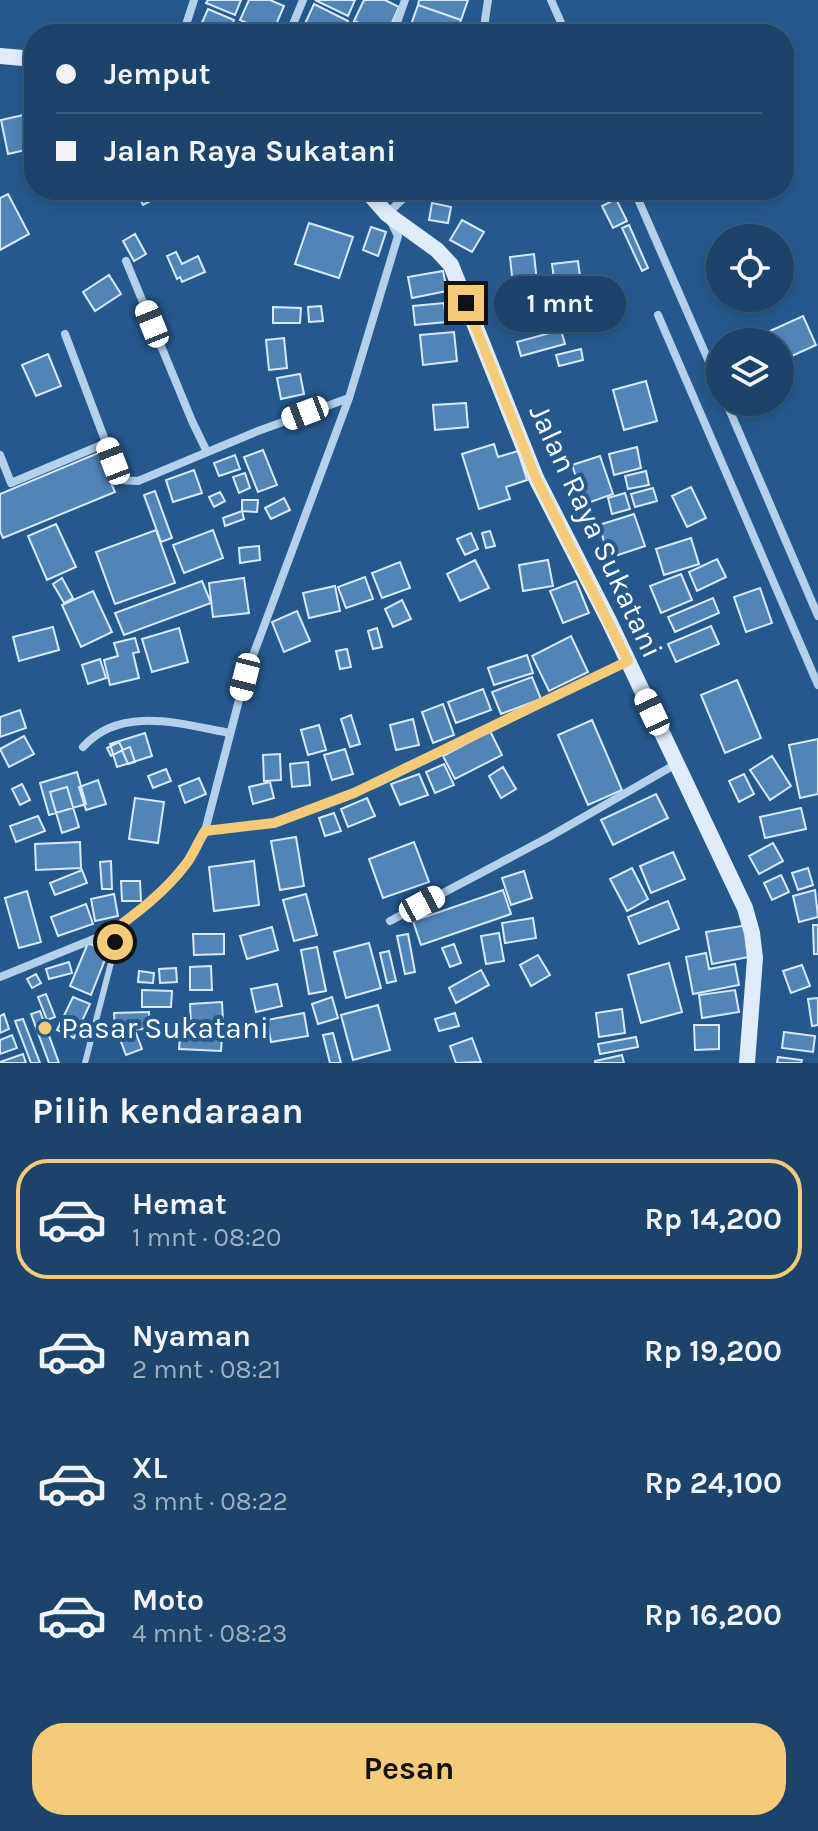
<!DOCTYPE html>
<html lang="id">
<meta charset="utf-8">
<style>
:root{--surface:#1c436a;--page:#254a70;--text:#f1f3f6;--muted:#a0b0c1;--line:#3a5c7e;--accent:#f5ca79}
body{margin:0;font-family:Karla,sans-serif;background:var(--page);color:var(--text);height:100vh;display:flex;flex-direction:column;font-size:30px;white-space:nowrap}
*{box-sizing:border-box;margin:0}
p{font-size:26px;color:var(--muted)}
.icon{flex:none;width:44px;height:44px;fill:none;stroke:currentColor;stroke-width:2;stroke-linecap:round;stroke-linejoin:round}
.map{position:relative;height:1063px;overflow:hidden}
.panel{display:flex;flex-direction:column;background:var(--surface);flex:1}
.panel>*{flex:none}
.guide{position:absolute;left:24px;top:24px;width:770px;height:176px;border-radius:32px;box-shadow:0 4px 12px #0003,0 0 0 2px var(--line);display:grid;align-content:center;height:176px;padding:0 32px;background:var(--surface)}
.fabs{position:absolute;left:706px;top:224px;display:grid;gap:16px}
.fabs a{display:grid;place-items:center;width:88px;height:88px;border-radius:50%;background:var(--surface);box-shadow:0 4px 12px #0003,0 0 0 2px var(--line);font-size:40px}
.end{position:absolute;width:36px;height:36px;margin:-18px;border:10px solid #f5ca79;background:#111;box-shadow:0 0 0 4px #111}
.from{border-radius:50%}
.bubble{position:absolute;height:56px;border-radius:28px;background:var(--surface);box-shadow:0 4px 12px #0003,0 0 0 2px var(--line);font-size:26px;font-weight:700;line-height:56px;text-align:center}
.car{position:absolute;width:24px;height:48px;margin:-24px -12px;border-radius:10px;box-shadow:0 0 6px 2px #0007;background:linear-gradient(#fff 24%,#345 0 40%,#fff 0 76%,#345 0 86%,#fff 0)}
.guide b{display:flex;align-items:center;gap:28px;height:76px;font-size:30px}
.guide b+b{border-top:2px solid var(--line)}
.guide i{width:20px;height:20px;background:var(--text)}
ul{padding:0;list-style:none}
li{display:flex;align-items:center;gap:24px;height:120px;margin:0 16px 12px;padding:0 16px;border:4px solid transparent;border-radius:32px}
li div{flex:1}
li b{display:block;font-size:30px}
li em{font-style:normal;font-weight:700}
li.active{border-color:var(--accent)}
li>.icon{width:72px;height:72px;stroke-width:1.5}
h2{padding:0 32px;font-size:36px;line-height:96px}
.primary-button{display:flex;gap:16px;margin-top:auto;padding:16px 32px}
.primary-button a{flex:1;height:92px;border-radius:32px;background:var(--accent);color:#111;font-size:32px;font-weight:700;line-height:92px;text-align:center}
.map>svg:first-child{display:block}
.building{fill:#5184b7;stroke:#dae9f8;stroke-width:2}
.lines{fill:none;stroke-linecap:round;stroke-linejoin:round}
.lane{stroke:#b5d0eb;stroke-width:6}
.street{stroke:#b5d0eb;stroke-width:8}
.secondary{stroke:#e0ecf9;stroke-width:16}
.route{stroke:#f5ca79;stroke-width:10}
.poi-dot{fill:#f5ca79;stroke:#25598e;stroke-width:3}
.labels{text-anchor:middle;stroke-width:8;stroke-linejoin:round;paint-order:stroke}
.street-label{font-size:30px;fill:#fff;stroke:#25598e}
.poi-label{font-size:30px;fill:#fff;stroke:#25598e;text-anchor:start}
</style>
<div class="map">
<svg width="818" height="1063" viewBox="0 0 818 1063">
<rect width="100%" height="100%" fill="#25598e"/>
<path class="building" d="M208,0H241L235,15L206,3Z
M249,0H270L284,6L272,34L240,20Z
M315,0H355L348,16Z
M364,0H385L399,7L387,34L354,21Z
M419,0H468L461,20L418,5Z
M314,4L348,21L342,34H315L303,28Z
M418,5L461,20L456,34L408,33Z
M208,9L234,20L228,34H197Z
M354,21L383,34H348Z
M28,114L34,148L8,154L1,120Z
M135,190H172L143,205Z
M594,190H616V192L598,200Z
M8,194L29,234L0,250V198Z
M616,199L627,221L613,228L602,206Z
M432,203L451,207L448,223L429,220Z
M462,220L484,232L472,252L450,240Z
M309,223L353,237L339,278L295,264Z
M629,225L648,268L642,271L622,228Z
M371,227L386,232L378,256L363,250Z
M135,234L146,254L134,261L123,241Z
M176,252L182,264L198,256L205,272L182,282L180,277L177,279L167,256Z
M534,254L539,302L515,305L510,257Z
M578,261L583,300L557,303L552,264Z
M443,271L447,291L412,298L408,277Z
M109,275L121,294L95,311L83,292Z
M444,303L446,322L415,325L413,306Z
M321,306L323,321L309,322L308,307Z
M273,307L301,308L300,323H273Z
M608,308L612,323L606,325L602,310Z
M592,309L596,327L572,332L568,314Z
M803,316L816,345L783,360L780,342H775L770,331Z
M558,319L560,326L540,332L538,324Z
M561,330L565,344L521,356L517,342Z
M454,332L457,361L423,365L420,335Z
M284,338L287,368L269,370L266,340Z
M581,349L583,360L559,366L556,355Z
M48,354L61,386L36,396L22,365Z
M300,374L304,394L281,399L277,378Z
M646,381L657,421L624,430L613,390Z
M466,403L468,427L435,430L433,405Z
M494,444L498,457L518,451L527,480L506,487L510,499L479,509L462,454Z
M637,447L641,468L614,475L609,454Z
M263,450L277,485L258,492L244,457Z
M98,453L115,492L3,538L0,531V494Z
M235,455L240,469L219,476L214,463Z
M600,456L613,494L585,504L572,465Z
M194,470L202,493L173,502L166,480Z
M646,471L649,485L628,489L625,476Z
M245,473L250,488L239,493L233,477Z
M691,487L706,518L687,527L672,496Z
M653,488L657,501L635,507L631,494Z
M155,491L172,538L161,542L144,495Z
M220,492L225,501L214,507L209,497Z
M625,493L630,509L612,514L608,498Z
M284,498L290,510L271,519L265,508Z
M242,500H258L257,512L242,511Z
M242,511L244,519L225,526L223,518Z
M634,514L645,546L609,558L599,525Z
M56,524L76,567L47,580L28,536Z
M156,530L175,583L115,604L96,552Z
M213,530L223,558L184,573L173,545Z
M490,531L495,546L486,548L482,533Z
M471,533L478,549L465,555L457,539Z
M691,538L699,564L664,575L656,549Z
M259,546L260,560L240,563L239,548Z
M717,559L726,577L697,591L689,572Z
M475,560L489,588L460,601L447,574Z
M548,560L553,586L523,591L519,565Z
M400,562L410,588L382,598L372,573Z
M681,574L692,600L661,613L650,586Z
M365,577L373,599L346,608L338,587Z
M62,578L73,598L64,603L53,584Z
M244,578L249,613L213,617L209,583Z
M202,581L211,603L124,635L115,613Z
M576,581L589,613L563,623L550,591Z
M335,586L340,611L309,618L303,593Z
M760,588L772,623L746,632L734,597Z
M93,591L112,632L81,647L62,605Z
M713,598L719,613L675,632L668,617Z
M402,600L411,619L393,627L385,609Z
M297,611L310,641L284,652L272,622Z
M711,626L719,644L676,662L668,644Z
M53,627L59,650L19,661L13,637Z
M179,628L188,662L152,672L142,639Z
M377,628L382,647L373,649L368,631Z
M571,636L588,672L549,691L532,656Z
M135,638L139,652L133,653L139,678L110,685L104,660L118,656L114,643Z
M347,649L351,667L340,669L336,651Z
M527,655L533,673L494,685L488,668Z
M100,659L106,678L88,684L82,665Z
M532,677L541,699L501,714L492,692Z
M737,680L761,738L725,753L701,695Z
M483,689L491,710L456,723L448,702Z
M443,704L454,735L433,743L422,712Z
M20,710L26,728L0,737V717Z
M351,715L360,744L350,747L341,719Z
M413,719L419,745L396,750L390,725Z
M592,720L622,790L588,805L558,735Z
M319,725L326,750L308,755L301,730Z
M490,731L502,755L455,779L443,756Z
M145,733L152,756L117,767L110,744Z
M24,736L34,754L9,767L0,749Z
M818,739V794L800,798L789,745Z
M119,742L123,750L111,756L107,748Z
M130,747L135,762L128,764L122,750Z
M345,749L353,774L332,780L324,755Z
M280,754L281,780L264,781L263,755Z
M772,756L791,786L770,800L750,770Z
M308,762L310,785L292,787L290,764Z
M444,764L454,785L435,793L426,772Z
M503,767L516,789L501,798L489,776Z
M166,769L171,781L153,788L148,776Z
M77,772L86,804L49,815L40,783Z
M419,774L428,795L400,805L391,784Z
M744,774L754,794L739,802L729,781Z
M199,778L206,794L185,803L179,786Z
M98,780L106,804L86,810L79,787Z
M270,782L274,798L253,804L249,787Z
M22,784L30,800L20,805L12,789Z
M67,787L79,827L62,833L50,792Z
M656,794L668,818L613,845L601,820Z
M135,798L164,802L158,843L129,839Z
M367,798L375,816L348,827L341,809Z
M801,808L806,829L765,838L760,817Z
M334,813L341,831L325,836L319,818Z
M38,816L45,831L16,842L10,826Z
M296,837L304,886L280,890L271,841Z
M80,842L81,868L36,870L35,844Z
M414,842L429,882L383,898L369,859Z
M773,843L783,861L759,874L749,856Z
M673,852L685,879L651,893L640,866Z
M111,861L112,889H102L100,862Z
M254,861L259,905L214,911L209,867Z
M632,868L648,899L627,911L610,879Z
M808,868L813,885L798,890L792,873Z
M82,870L87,883L55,895L50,883Z
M524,871L532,898L511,905L502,878Z
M781,875L789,892L772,900L764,883Z
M121,881H140L141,901H122Z
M503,890L511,914L421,945L413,921Z
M815,890L818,917L799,922L793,896Z
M27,891L41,942L19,948L5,898Z
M114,894L118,916L95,921L91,899Z
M306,894L317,935L294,941L283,900Z
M668,901L679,929L639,944L628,917Z
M86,904L93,924L58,936L51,917Z
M533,918L536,938L505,943L502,923Z
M748,925L754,956L712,964L706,932Z
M813,925H818V954H814Z
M272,927L278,950L247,959L240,936Z
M499,933L504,961L486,964L481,936Z
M193,934H224V954L194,955Z
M408,934L415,972L405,974L397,936Z
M88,943L108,952L91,995L70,986Z
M369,943L381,988L346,998L334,952Z
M454,944L461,963L450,967L442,948Z
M317,947L326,991L309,994L301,950Z
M389,951L396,981L387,983L380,953Z
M706,953L709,969L735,964L739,985L693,994L686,957Z
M538,955L550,975L531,986L520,965Z
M69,962L72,973L49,979L46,969Z
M669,963L682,1012L641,1023L628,975Z
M802,965L810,986L791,993L783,971Z
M211,966L212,990H190V967Z
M176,968L177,982L160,983L159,969Z
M481,970L489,985L456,1003L449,988Z
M139,971L154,973L153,983L138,982Z
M36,974L41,983L32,988L27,979Z
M277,984L282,1006L256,1012L251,989Z
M142,990L172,991L171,1007H142Z
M735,990L739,1012L702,1018L699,995Z
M46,994L55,1017L47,1020L38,997Z
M73,997L90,1004L74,1038L57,1030Z
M332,997L338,1018L318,1024L312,1004Z
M818,998V1025L812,1026L808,999Z
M222,1002L223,1021L191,1023L190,1004Z
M378,1005L390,1050L353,1060L341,1015Z
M622,1009L625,1033L599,1037L596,1013Z
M40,1011L59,1063H49L31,1014Z
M149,1012L150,1029L115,1030L114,1013Z
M304,1013L308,1036L271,1042L267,1020Z
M455,1013L459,1026L439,1031L435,1019Z
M4,1014L9,1029L0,1033V1016Z
M23,1019L40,1063H31L15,1021Z
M694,1025H719V1049L695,1050Z
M784,1032L815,1036L813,1052L782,1048Z
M136,1033L142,1049L126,1055L120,1039Z
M333,1033L341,1063H330L323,1035Z
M12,1035L17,1048L0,1054V1040Z
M180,1035L222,1036L221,1051L179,1049Z
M636,1037L638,1047L600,1054L598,1044Z
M472,1038L481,1062L456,1063L450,1046Z
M23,1054L26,1063H0V1062Z
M622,1055L624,1063H595V1061Z
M778,1057L802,1060L801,1063H777Z"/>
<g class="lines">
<path class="lane" d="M85,1063L113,955L115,942L111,932"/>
<path class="street" d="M551,0L566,34
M183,34L194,0
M289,34L303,0
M393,34L405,0
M483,34L488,0
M634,190L720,387
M126,261L192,421L207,452
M658,315L818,685
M65,334L120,480L138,481L258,431L349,398
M726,402L818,616
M0,455L11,483L106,443
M83,747C120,705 181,724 230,733
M205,831L274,823L378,783L628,661
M390,921L549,837L676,764
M0,977L111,932L143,908L166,887L188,862L205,831L245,677L349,398L398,236L387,214L412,190"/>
<path class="secondary" d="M0,56L34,59
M366,190L387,214L437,250L451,265L536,478L609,621L745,908L752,933L755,958L747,1063"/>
</g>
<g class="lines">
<path class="route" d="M115,942L111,932C138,912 165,892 186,864C194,854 198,841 205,831L274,823L354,793L628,661L536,478L466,303"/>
</g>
<circle class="poi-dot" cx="45" cy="1028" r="8"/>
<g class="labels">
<g class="street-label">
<text transform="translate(596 531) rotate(65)" y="10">Jalan Raya Sukatani</text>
</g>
<g class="poi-label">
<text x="61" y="1038">Pasar Sukatani</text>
</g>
</g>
</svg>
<div class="fabs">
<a><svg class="icon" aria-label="locate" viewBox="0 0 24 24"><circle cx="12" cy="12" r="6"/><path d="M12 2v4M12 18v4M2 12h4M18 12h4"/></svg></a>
<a><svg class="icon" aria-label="layers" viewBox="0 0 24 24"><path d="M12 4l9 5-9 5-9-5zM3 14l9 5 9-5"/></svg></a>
</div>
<i class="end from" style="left:115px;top:942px"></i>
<i class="end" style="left:466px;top:303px"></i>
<div class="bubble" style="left:494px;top:276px;width:132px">1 mnt</div>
<i class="car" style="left:152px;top:324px;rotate:338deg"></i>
<i class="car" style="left:305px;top:413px;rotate:249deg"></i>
<i class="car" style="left:113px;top:461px;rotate:339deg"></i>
<i class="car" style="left:245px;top:677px;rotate:194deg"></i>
<i class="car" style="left:652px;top:712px;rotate:335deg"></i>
<i class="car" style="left:422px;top:904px;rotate:62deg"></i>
<div class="guide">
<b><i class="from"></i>Jemput</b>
<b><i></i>Jalan Raya Sukatani</b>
</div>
</div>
<section class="panel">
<h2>Pilih kendaraan</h2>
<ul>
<li class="active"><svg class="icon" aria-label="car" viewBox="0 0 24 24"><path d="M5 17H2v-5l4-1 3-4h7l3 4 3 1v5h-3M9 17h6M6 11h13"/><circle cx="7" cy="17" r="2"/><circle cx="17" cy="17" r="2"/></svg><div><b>Hemat</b><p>1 mnt · 08:20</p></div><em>Rp 14,200</em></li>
<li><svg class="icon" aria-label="car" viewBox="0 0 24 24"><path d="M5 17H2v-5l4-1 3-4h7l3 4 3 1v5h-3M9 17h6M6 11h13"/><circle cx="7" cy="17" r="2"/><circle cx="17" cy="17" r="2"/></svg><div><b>Nyaman</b><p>2 mnt · 08:21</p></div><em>Rp 19,200</em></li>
<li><svg class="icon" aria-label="car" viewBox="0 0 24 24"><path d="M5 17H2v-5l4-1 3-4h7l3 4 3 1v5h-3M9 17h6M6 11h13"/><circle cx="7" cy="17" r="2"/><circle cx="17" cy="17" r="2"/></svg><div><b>XL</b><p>3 mnt · 08:22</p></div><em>Rp 24,100</em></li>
<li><svg class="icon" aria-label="car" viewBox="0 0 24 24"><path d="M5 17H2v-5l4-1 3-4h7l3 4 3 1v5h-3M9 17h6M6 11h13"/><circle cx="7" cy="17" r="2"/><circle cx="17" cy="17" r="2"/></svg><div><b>Moto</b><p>4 mnt · 08:23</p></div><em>Rp 16,200</em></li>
</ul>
<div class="primary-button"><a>Pesan</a></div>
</section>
